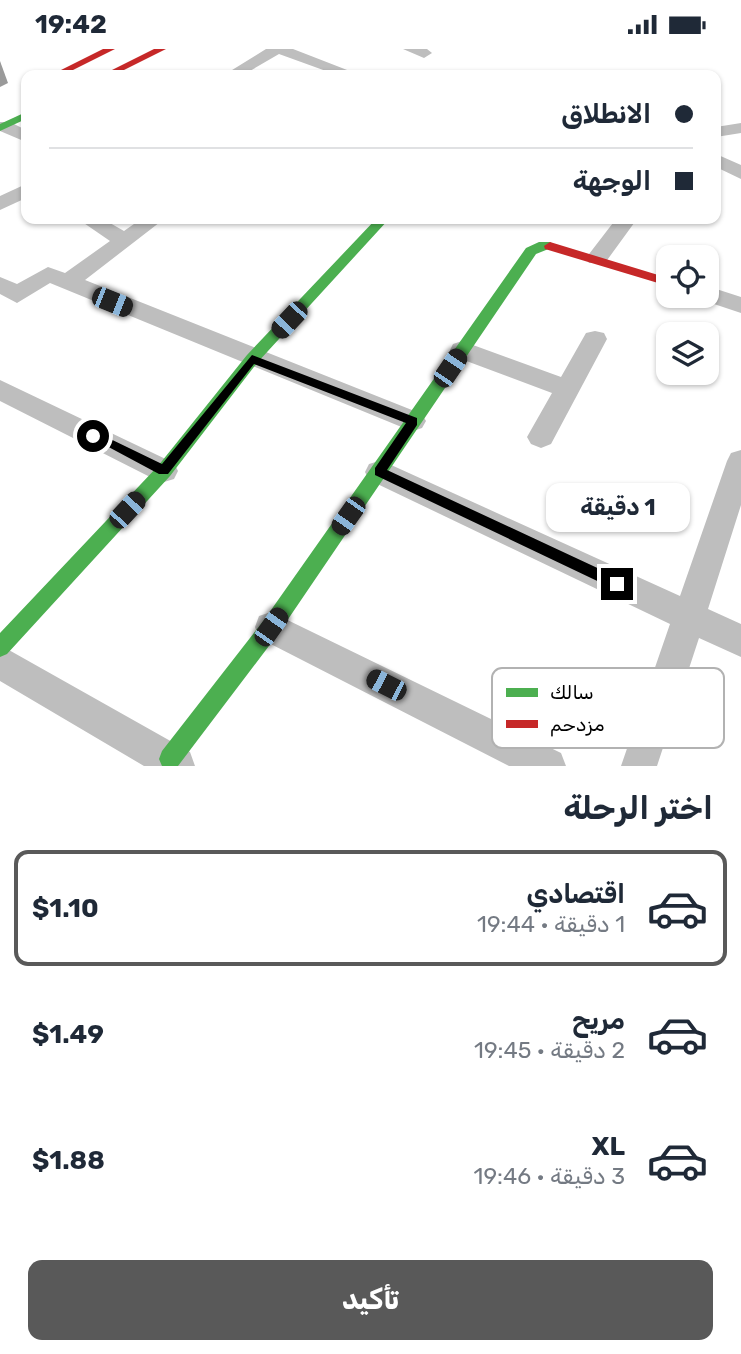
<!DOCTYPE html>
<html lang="ar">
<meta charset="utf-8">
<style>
:root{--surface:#fff;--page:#f2f2f3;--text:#1f2937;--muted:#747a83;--line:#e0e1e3;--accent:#595959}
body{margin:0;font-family:Rubik,Vazirmatn,sans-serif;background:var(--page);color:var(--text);direction:rtl;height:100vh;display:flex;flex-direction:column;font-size:26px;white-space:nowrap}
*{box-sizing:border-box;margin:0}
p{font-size:23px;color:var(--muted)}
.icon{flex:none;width:38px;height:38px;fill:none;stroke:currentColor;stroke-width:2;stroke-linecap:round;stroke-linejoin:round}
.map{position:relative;height:717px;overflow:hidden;direction:ltr}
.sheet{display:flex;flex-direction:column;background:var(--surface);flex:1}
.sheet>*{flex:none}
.guide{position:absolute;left:21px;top:21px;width:700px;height:154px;border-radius:14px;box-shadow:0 2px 5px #0004;direction:rtl;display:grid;align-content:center;height:154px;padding:0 28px;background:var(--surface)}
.buttons{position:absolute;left:656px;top:196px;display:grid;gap:14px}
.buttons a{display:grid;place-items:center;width:63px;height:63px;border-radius:14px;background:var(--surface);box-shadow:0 2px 5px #0004;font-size:35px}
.end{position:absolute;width:32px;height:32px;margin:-16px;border:9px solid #000;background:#fff;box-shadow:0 0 0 4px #fff}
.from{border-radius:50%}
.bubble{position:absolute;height:49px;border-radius:14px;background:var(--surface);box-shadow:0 2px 5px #0004;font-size:23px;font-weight:700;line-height:49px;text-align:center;direction:rtl}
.car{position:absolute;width:21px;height:42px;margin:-21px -10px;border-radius:9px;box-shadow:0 0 5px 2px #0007;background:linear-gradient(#222 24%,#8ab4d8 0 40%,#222 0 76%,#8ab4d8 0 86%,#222 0)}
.guide b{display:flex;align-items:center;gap:24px;height:66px;font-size:26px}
.guide b+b{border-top:2px solid var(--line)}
.guide i{width:18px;height:18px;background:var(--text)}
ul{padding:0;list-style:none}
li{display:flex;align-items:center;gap:21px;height:116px;margin:0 14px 10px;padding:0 14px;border:4px solid transparent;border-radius:14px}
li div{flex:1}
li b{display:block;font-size:26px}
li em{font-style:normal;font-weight:700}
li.active{border-color:var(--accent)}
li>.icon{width:63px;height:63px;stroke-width:1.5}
h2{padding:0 28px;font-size:32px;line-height:84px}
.primary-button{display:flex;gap:14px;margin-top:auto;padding:14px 28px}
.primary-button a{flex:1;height:80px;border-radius:14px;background:var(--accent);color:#fff;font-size:28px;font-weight:700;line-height:80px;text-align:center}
.status{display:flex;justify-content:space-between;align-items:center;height:49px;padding:0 35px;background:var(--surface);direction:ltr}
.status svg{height:19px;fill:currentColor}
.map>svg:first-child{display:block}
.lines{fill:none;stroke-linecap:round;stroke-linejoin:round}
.street{fill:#bebebe;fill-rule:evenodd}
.fast{fill:#4caf50;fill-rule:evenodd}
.jam{fill:#c62828;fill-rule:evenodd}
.shaded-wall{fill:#9a9a9a}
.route{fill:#000}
.key{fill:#fff;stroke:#b2b2b2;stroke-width:2}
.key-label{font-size:19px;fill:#000}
</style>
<div class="status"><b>19:42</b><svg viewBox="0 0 49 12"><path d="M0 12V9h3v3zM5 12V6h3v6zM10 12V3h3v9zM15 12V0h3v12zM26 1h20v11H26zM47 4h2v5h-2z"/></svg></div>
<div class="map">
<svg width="741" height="717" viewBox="0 0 741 717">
<rect width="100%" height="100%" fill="#fff"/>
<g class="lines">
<path class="street" d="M266,0H293L360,26H337L279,5L243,26H224Z
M403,0H427L432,4L424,9Z
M0,73H10L26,81V93L0,82Z
M741,74V84L716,88V78Z
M716,105L741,116V130L716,118Z
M26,135V149L0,161V147Z
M78,170H103L124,182L141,170H164L85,231L422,365L426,372L422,379L413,382L404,379L50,234L17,254L0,245V228L17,235L48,218L65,224L110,192Z
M616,170H637L605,214H589L586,209Z
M707,237L741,248V264L699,250L697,247H707Z
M595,282L604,284L607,290L551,395L541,399L531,395L527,388L552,344L453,307L450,301L453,295L462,292L561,328L586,284Z
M0,331L174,414L178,422L174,430L164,433L154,430L0,352Z
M741,401V456L708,560L741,575V608L699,589L657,717H621L670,575L369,431L365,423L369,415L379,412L389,415L680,547L727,412L731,404Z
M271,563L561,704L566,717H509L259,589L255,578L259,567Z
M0,596L190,703L195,717H144L0,632Z"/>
<path class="fast" d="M26,63V70L0,82V75Z
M376,170H389L257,314L170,427L7,605L0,608V584L158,417L247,306Z
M539,193H550L556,197L536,205L278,585L178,717H162L159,710L162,702L264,571L526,199Z"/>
<path class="jam" d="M103,0H115L63,26H51Z
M154,0H166L114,26H102Z
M550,193L668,229V237L545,200L544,197Z"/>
</g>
<path class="shaded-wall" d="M0,12L8,34L0,38Z"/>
<path class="route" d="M252,306L417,369V376L387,421L621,530V539H612L375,426V419L406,374L254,315L168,425H159L88,387L89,384H98L162,415Z"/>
<rect x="492" y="619" width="232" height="80" rx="10" class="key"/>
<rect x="506" y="639" width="32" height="9" fill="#4caf50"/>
<rect x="506" y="671" width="32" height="8" fill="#c62828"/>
<g class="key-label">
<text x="550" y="650">سالك</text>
<text x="550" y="682">مزدحم</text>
</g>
</svg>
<div class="buttons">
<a><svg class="icon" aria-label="locate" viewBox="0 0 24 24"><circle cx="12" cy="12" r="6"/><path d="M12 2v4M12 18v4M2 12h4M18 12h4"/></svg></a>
<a><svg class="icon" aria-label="layers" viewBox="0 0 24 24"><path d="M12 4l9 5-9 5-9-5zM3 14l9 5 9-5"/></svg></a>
</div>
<i class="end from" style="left:93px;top:387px"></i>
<i class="end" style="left:617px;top:535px"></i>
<div class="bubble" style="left:546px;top:434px;width:144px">1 دقيقة</div>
<i class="car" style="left:112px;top:253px;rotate:112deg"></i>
<i class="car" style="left:289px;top:271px;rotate:223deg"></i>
<i class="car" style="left:450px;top:319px;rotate:34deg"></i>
<i class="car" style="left:127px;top:461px;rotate:43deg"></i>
<i class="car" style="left:348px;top:467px;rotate:215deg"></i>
<i class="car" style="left:271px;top:578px;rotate:35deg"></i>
<i class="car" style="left:386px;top:636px;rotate:297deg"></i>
<div class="guide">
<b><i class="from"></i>الانطلاق</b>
<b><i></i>الوجهة</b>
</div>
</div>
<section class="sheet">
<h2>اختر الرحلة</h2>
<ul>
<li class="active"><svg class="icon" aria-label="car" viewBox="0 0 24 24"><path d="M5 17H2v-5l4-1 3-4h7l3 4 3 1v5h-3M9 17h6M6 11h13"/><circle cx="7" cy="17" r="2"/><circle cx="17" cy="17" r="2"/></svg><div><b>اقتصادي</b><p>1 دقيقة · 19:44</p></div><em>$1.10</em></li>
<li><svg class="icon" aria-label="car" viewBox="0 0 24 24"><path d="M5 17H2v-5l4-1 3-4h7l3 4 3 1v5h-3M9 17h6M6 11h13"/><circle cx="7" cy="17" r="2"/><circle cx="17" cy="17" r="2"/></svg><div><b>مريح</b><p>2 دقيقة · 19:45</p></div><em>$1.49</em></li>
<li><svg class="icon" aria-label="car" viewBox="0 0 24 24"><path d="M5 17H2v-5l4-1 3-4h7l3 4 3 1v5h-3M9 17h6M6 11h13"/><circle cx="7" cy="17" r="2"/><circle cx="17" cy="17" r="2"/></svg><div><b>XL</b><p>3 دقيقة · 19:46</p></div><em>$1.88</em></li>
</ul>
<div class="primary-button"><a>تأكيد</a></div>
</section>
